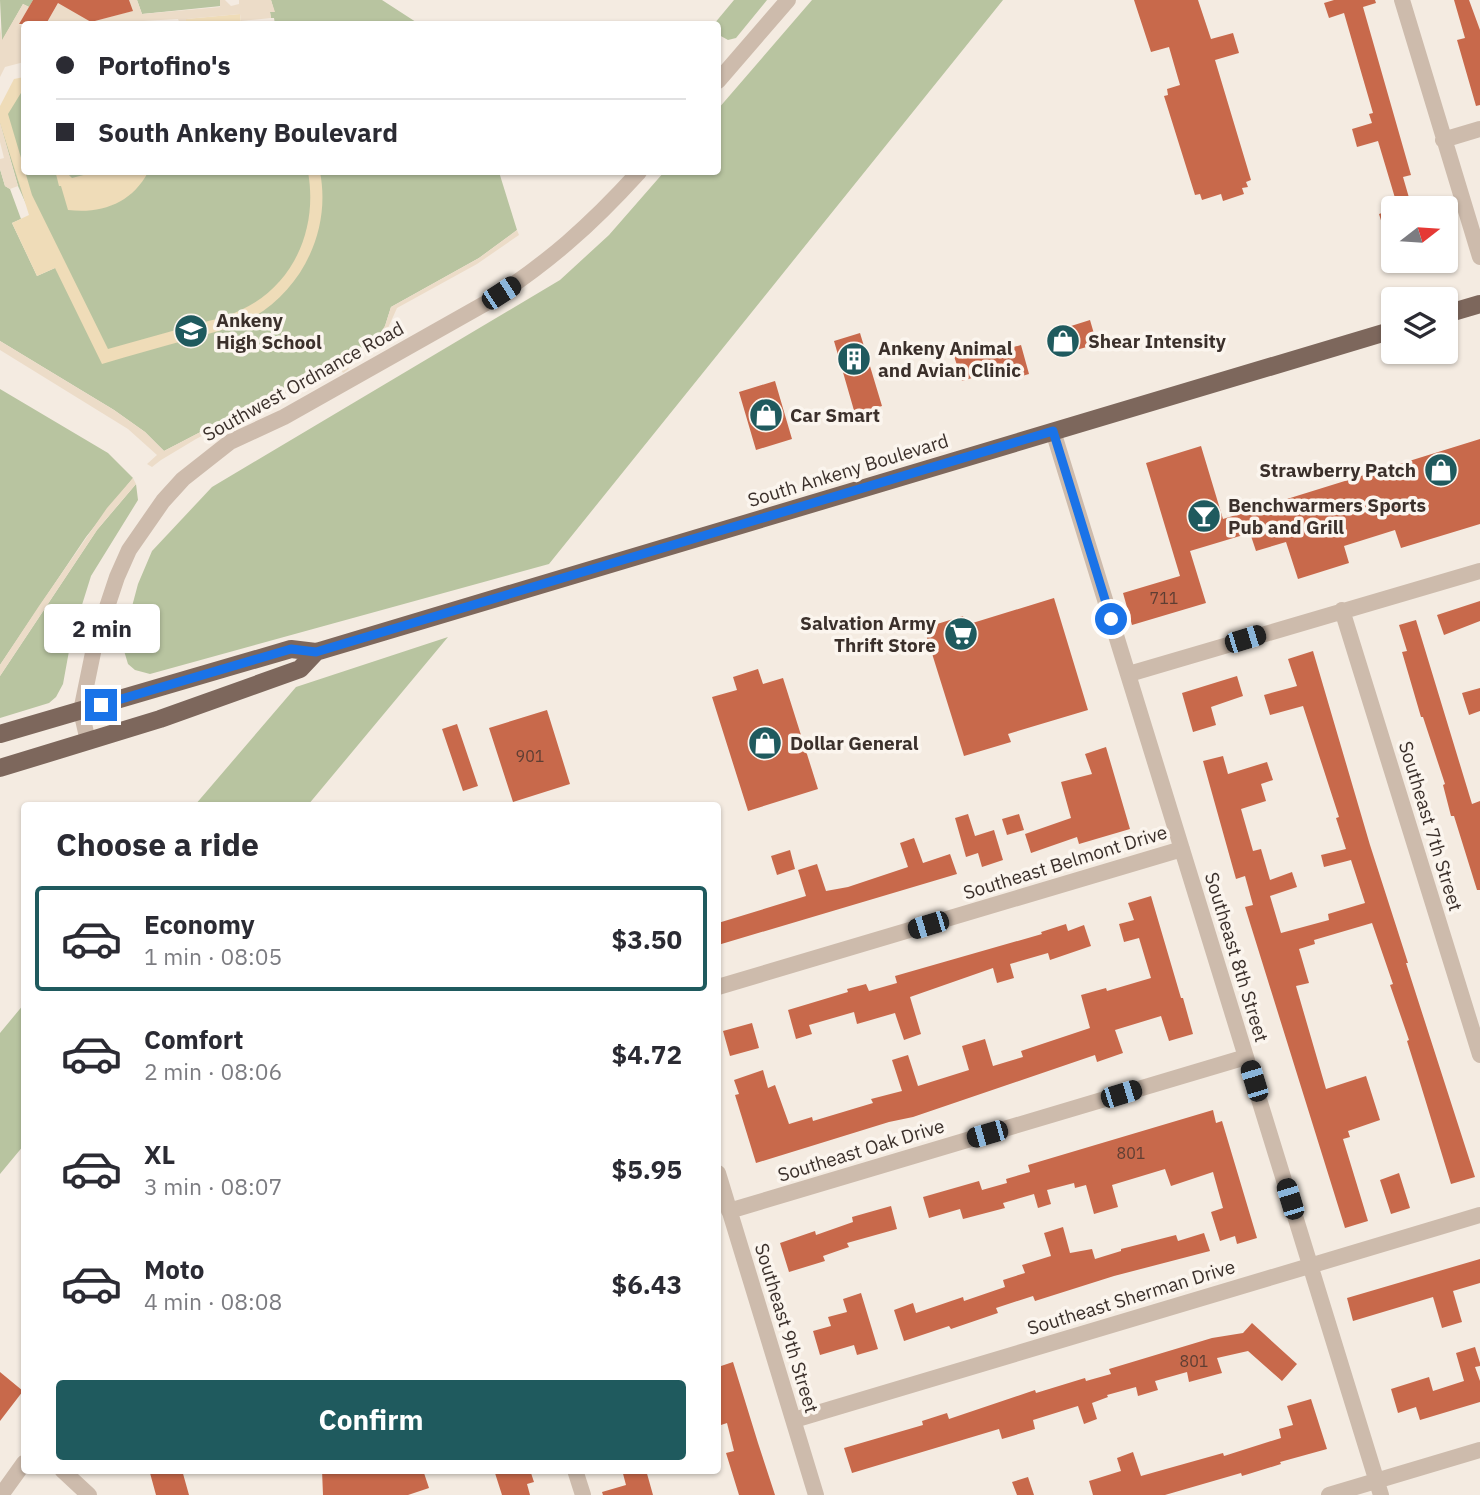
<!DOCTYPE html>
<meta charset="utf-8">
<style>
:root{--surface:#fff;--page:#f7f7f7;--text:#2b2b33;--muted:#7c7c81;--line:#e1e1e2;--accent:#1f5a5e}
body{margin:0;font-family:"IBM Plex Sans",sans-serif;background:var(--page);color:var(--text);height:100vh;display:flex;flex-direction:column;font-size:26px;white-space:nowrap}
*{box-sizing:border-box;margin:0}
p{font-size:23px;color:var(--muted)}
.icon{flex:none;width:38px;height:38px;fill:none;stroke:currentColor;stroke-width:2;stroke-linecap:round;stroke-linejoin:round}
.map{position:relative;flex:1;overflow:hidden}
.drawer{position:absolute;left:21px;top:802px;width:700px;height:672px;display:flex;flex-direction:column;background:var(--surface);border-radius:7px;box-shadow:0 2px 5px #0004}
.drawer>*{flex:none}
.banner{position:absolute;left:21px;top:21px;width:700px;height:154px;border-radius:7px;box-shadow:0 2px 5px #0004;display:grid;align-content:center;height:154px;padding:0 35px;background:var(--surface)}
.needle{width:46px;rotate:73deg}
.controls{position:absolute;left:1381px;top:196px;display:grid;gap:14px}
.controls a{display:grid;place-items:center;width:77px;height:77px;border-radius:7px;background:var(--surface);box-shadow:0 2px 5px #0004;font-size:35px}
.end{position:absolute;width:32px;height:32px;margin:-16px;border:9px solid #1a73e8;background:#fff;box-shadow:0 0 0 4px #fff}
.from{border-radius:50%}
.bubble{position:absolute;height:49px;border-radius:7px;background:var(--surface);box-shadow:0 2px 5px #0004;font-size:23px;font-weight:700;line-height:49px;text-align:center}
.car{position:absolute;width:21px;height:42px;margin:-21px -10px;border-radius:9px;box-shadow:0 0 5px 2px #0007;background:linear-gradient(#222 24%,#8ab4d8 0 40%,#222 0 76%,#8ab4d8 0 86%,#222 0)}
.banner b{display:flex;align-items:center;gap:24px;height:66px;font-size:26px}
.banner b+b{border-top:2px solid var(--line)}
.banner i{width:18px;height:18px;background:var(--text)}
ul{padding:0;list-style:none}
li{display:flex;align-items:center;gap:21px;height:105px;margin:0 14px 10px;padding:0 21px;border:4px solid transparent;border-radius:7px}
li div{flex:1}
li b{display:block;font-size:26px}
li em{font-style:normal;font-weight:700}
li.selected{border-color:var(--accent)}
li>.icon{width:63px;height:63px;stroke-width:1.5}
h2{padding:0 35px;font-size:32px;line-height:84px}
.primary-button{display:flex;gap:14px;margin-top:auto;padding:14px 35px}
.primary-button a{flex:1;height:80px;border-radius:7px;background:var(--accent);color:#fff;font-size:28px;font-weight:700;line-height:80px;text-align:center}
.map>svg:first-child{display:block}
.green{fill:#b8c4a0}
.sand{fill:#efdcb8}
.plaza{fill:#ecdcc8}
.building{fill:#c8694b}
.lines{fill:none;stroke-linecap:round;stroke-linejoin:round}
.minor{stroke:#cdbbac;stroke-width:16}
.major{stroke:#7d675c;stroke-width:18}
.route{stroke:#1a73e8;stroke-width:9}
.labels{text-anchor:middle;stroke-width:7;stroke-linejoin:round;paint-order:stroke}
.number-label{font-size:16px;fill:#5e3e33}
.poi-label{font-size:19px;font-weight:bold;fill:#3b302b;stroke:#fbf5ee;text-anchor:start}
.street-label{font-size:19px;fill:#3b302b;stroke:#fbf5ee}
</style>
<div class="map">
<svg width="1480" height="1495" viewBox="0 0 1480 1495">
<rect width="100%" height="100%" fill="#f4ebe1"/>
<path class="green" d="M0,0H33L29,7L23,4L2,41Z
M137,0H220L221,6L142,14Z
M271,0H382L419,24H275L274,18H271L270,12L274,11Z
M734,0H767L736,38L728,40L719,35L718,24H714Z
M812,0H1003L549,564L150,674L135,670L128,664L122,644L138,584L152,551L212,487L560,280L609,235L664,172H718V109Z
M24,77V172H499L517,230L479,258L391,307L385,326L376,341L164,451L145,432L114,410L0,341V169L5,186L10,189L21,219L12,223L37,276L55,268L18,186L0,123Z
M0,389L108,453L133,478L86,537L0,665Z
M136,484L138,500L91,576L71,640L63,684L56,697L49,703L0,718V676L97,530Z
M448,637L308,805H195L296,687Z
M24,1004V1145L0,1174V1033Z"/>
<path class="sand" d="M240,14L241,24H186V19Z
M24,77V88L8,114L32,195L108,349C135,341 163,334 190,326C207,321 225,318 241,310C295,285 318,227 308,172H320C332,233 299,297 242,323C225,330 207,334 190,339C161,347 131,355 102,364L55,268L37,276L12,223L29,215L0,123V106L14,79Z
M57,172L67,173L72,178L95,172H148C132,203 102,214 68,210L61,186H59L56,174Z"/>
<path class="plaza" d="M60,0L94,22L97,16L102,19L132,11L129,0H137L142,14L220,7V0H225L231,6L239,4V0H271L275,12H270L271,18L241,21L240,14L186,19V24H180L178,19L143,21L131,24H46Z
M23,4L29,7L19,24L24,28V62L5,67L0,77V27L2,40Z
M0,123L18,186L10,189L5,186L0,169V159L4,158L0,142Z
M517,230L519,235L477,264L397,308L383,339L378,344L345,363L349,369L343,373L340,368L331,369L196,439L161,460L152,467L147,464L157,455L128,429L0,350V341L114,410L145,432L164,451L375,341L385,326L391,307L479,258Z
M133,478L136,484L97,530L0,676V665L39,606L107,508Z"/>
<path class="building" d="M33,0H129L133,11L91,22L58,3L46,24H19Z
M1134,0H1198L1211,39L1233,33L1239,53L1215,60L1251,180L1246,182L1248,187L1242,188L1244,194L1223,201L1221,194L1202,200L1200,194L1195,195L1164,96L1168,95L1167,89L1180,85L1169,47L1151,52Z
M1334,0H1375L1376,3L1363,7L1411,175L1403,177L1412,208H1398L1378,141L1357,147L1352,129L1372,123L1369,114L1373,113L1344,13L1329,18L1324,3Z
M1454,0H1469L1480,30V105L1476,106L1457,40L1465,38Z
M1393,209V248L1390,249L1379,214Z
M1090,320L1097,344L1059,355L1052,332Z
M860,333L882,406L855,414L834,341Z
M1021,345L1029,374L1008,380L1005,368L962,381L954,356L983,347L985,355Z
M775,381L792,439L756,450L739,392Z
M1480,439V524L1401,548L1395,530L1344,546L1349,563L1298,579L1286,542L1256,551L1250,533L1190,551L1206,603L1132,625L1123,593L1180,576L1146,463L1201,446L1223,519Z
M1054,598L1088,710L1008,734L1011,742L964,756L924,628L963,616L966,625Z
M1480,601V621L1444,635L1437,615Z
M1416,620L1472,804L1480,801V890H1477L1454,816H1451L1443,785L1445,784L1423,717H1421L1402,652L1407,651L1399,625Z
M1313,651L1370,845L1408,963H1406L1475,1177L1451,1184L1418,1076L1407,1041L1409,1040L1390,985L1393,984L1372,923L1314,940L1315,944L1299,949L1309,983L1296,986L1326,1089L1366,1076L1380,1120L1348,1131L1350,1137L1343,1139L1368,1221L1345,1228L1245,907L1253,905L1245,876L1236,879L1203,761L1223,756L1228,774L1267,762L1273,780L1261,784L1266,801L1241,809L1253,851L1261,849L1270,880L1292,872L1297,887L1270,896L1281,933L1329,920L1328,914L1365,903L1351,860L1324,867L1321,855L1346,849L1336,818L1339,817L1303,706L1270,715L1264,695L1297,686L1288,659Z
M758,669L763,684L783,678L818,789L748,811L712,697L737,690L733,677Z
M1237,676L1243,696L1211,707L1216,725L1193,732L1182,693Z
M1480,688V711L1469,715L1462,693Z
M547,710L570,784L513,802L489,728Z
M457,724L478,786L463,791L442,729Z
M1106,747L1130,829L1079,844L1077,837L1031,853L1025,834L1071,818L1061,782L1092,774L1085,754Z
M968,814L975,836L994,830L1003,860L982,867L978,853L966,857L955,818Z
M1019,814L1024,830L1007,835L1002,819Z
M914,838L923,863L950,854L957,874L718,945V923L806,896L798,870L817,864L826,891L848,887L908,867L900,843Z
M790,850L795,869L777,875L771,856Z
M1151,896L1181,998H1183L1193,1034L1169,1041L1161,1016L1115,1030L1123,1053L1097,1062L1095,1055L913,1117L889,1122L756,1163L735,1095L739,1094L734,1080L763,1070L768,1088L775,1085L789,1124L812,1117L813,1121L873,1103L871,1099L902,1091L892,1060L908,1055L918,1086L969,1070L962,1046L985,1039L993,1066L1023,1057L1021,1051L1090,1028L1081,995L1106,988L1107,991L1151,978L1139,938L1124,942L1119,924L1134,920L1128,903Z
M1066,924L1068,931L1084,925L1091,946L1050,960L1048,953L1010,964L1014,978L997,983L993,968L910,997L921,1034L904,1040L895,1013L857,1024L854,1012L809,1025L812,1034L796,1039L788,1010L848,992L847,989L866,984L869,991L897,983L895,976L1042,934L1041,932Z
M752,1023L759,1048L730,1056L723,1031Z
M1213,1110L1216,1123L1222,1121L1257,1238L1237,1244L1235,1236L1220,1241L1211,1212L1223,1208L1213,1172L1171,1186L1165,1169L1112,1185L1118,1207L1094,1214L1086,1185L1075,1188L1074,1183L1047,1190L1051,1204L1038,1208L1034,1194L1003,1203L1005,1208L963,1219L960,1209L929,1218L923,1197L979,1181L982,1190L1007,1183L1006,1179L1030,1172L1028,1165Z
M1399,1173L1410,1208L1391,1214L1380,1180Z
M891,1206L897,1229L847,1243L849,1247L823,1256L825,1261L789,1272L780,1243L815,1231L816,1235L853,1222L852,1217Z
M1063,1227L1070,1253L1092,1249L1095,1259L1121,1251V1249L1176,1235L1178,1241L1204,1233L1210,1251L1114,1276L1035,1301L1033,1296L996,1308L998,1313L951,1329L949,1326L904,1341L894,1310L913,1303L916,1313L963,1297L964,1301L1005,1287L1003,1280L1025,1273L1022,1265L1051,1256L1044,1233Z
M1480,1259V1283L1453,1291L1462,1322L1442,1328L1433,1297L1353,1321L1347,1298Z
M861,1293L878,1349L857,1355L854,1345L820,1355L813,1331L831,1326L828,1317L847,1312L843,1299Z
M1252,1323L1297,1364L1282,1381L1248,1351L1217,1358L1222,1373L1189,1382L1187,1372L1155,1381L1158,1390L1138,1396L1136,1387L1107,1395L1108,1397L1092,1403L1097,1419L1084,1424L1078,1406L1033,1420L1035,1429L1002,1439L999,1429L852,1473L844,1448L923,1425L922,1421L947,1413L949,1419L1035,1390L1036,1393L1085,1378L1086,1381L1111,1374L1109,1369L1212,1338L1243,1333Z
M1475,1347L1480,1363V1366L1475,1367L1480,1381V1402L1420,1420L1416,1407L1398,1413L1391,1389L1429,1377L1433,1391L1464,1381L1456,1353Z
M733,1362L758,1443L775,1495H739L726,1453L734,1451L727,1423L718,1426V1367Z
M0,1372L23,1391L0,1421Z
M1311,1399L1327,1449L1280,1462L1281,1464L1242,1476L1241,1473L1165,1495H1093L1089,1481L1121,1471L1117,1458L1133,1452L1141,1476L1223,1453L1224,1456L1281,1438L1279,1429L1293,1425L1287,1406Z
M159,1470H182L189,1495H156L150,1473Z
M322,1470H423L429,1488L408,1495H323Z
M494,1470H530L534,1482L527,1484L530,1495H502Z
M622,1470H646L653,1495H603L602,1492L626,1485Z
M1028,1477L1034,1495H1017L1012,1482Z"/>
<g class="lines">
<path class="minor" d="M1402,0L1480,257
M718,81L788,0
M1443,140L1480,129
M1053,431L1381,1495
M1342,610L1480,1055
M1129,674L1480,571
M88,741L81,711L95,643L117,577L129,550L163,501L183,479L230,442L284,417L486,303C548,263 590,226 639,172
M718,987L1182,849
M718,1173L816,1495
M729,1211L1246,1057
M794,1420L1480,1215
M62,1470L89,1495
M575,1470L583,1495
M1,1495L24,1463
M1329,1495L1480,1450"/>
<path class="major" d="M1446,314L1480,304
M0,734L291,649L316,652L1393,330
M0,768L160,719L300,669L316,652"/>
</g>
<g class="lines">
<path class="route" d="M101,705L291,649L316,652L1053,431L1111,619"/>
</g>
<defs>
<g id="school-disc" transform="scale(1.75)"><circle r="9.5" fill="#1f5a5e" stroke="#fbf5ee"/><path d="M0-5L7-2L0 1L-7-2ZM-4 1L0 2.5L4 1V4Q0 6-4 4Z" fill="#fff"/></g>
<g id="shop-disc" transform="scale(1.75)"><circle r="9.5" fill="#1f5a5e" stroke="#fbf5ee"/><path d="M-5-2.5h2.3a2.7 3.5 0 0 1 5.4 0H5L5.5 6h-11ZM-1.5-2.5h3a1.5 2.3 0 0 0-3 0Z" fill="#fff"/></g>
<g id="building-disc" transform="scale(1.75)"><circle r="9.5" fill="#1f5a5e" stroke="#fbf5ee"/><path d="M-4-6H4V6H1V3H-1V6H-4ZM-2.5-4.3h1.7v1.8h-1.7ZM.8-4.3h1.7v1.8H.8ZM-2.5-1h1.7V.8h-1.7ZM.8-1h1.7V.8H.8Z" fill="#fff"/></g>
<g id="bar-disc" transform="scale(1.75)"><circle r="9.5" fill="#1f5a5e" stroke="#fbf5ee"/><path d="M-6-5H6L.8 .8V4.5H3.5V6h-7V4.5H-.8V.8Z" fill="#fff"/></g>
<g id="supermarket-disc" transform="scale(1.75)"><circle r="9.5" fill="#1f5a5e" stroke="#fbf5ee"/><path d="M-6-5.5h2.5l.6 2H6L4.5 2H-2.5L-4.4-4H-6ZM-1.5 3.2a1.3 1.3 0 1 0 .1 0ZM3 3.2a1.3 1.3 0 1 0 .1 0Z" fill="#fff"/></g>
</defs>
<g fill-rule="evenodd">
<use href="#school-disc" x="191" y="331"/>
<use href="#shop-disc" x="1063" y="341"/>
<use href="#building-disc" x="854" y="359"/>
<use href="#shop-disc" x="766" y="415"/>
<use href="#shop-disc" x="1441" y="470"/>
<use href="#bar-disc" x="1204" y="516"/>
<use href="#supermarket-disc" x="961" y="634"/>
<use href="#shop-disc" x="765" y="743"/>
</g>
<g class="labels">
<g class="number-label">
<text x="1164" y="604">711</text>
<text x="530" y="762">901</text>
<text x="1131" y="1159">801</text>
<text x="1194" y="1367">801</text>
</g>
<g class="poi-label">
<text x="216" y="327">Ankeny<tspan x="216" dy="22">High School</tspan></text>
<text x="1088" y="348">Shear Intensity</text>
<text x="878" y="355">Ankeny Animal<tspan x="878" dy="22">and Avian Clinic</tspan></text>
<text x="790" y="422">Car Smart</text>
<text x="1416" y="477" text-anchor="end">Strawberry Patch</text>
<text x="1228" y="512">Benchwarmers Sports<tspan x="1228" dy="22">Pub and Grill</tspan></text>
<text x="936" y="630" text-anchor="end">Salvation Army<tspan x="936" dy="22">Thrift Store</tspan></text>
<text x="790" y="750">Dollar General</text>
</g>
<g class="street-label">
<text transform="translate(303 381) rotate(-29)" y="7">Southwest Ordnance Road</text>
<text transform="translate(848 470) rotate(-17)" y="7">South Ankeny Boulevard</text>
<text transform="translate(1431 826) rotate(73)" y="7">Southeast 7th Street</text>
<text transform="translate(1065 862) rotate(-17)" y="7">Southeast Belmont Drive</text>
<text transform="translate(1237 957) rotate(73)" y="7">Southeast 8th Street</text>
<text transform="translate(861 1150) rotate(-17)" y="7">Southeast Oak Drive</text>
<text transform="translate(1131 1297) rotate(-17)" y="7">Southeast Sherman Drive</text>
<text transform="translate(787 1328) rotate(73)" y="7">Southeast 9th Street</text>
</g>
</g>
</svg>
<div class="controls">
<a><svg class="needle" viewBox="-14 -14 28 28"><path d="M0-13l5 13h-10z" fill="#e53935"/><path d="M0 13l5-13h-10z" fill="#7c7c81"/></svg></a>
<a><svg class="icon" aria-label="layers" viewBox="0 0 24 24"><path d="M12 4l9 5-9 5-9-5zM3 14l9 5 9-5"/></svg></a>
</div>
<i class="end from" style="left:1111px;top:619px"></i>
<i class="end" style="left:101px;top:705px"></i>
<div class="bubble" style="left:44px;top:604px;width:116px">2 min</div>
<i class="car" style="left:501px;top:293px;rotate:57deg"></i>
<i class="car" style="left:1245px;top:639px;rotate:73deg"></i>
<i class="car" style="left:928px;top:925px;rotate:253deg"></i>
<i class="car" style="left:1254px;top:1081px;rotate:343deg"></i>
<i class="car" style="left:1121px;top:1094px;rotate:73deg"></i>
<i class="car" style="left:987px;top:1134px;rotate:254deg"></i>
<i class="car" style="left:1290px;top:1199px;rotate:343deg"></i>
<div class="banner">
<b><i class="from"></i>Portofino's</b>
<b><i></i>South Ankeny Boulevard</b>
</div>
<section class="drawer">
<h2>Choose a ride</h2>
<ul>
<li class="selected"><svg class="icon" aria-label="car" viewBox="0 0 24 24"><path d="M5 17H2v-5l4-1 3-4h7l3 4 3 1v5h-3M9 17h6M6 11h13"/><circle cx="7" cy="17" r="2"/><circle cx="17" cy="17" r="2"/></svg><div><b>Economy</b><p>1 min · 08:05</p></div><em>$3.50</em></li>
<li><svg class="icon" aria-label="car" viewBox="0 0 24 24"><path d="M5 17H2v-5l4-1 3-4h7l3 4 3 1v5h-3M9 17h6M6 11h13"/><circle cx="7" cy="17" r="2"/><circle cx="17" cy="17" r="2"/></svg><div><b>Comfort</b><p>2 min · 08:06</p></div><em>$4.72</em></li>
<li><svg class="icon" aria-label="car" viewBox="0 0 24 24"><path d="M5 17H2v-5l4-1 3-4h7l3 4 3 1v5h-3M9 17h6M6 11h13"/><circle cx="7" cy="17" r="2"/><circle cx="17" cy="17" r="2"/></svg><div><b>XL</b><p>3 min · 08:07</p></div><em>$5.95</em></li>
<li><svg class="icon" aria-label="car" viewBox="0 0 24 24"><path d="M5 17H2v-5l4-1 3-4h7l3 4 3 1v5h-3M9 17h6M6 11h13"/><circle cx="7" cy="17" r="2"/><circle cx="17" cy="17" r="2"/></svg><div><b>Moto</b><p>4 min · 08:08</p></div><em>$6.43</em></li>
</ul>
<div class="primary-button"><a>Confirm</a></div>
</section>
</div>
